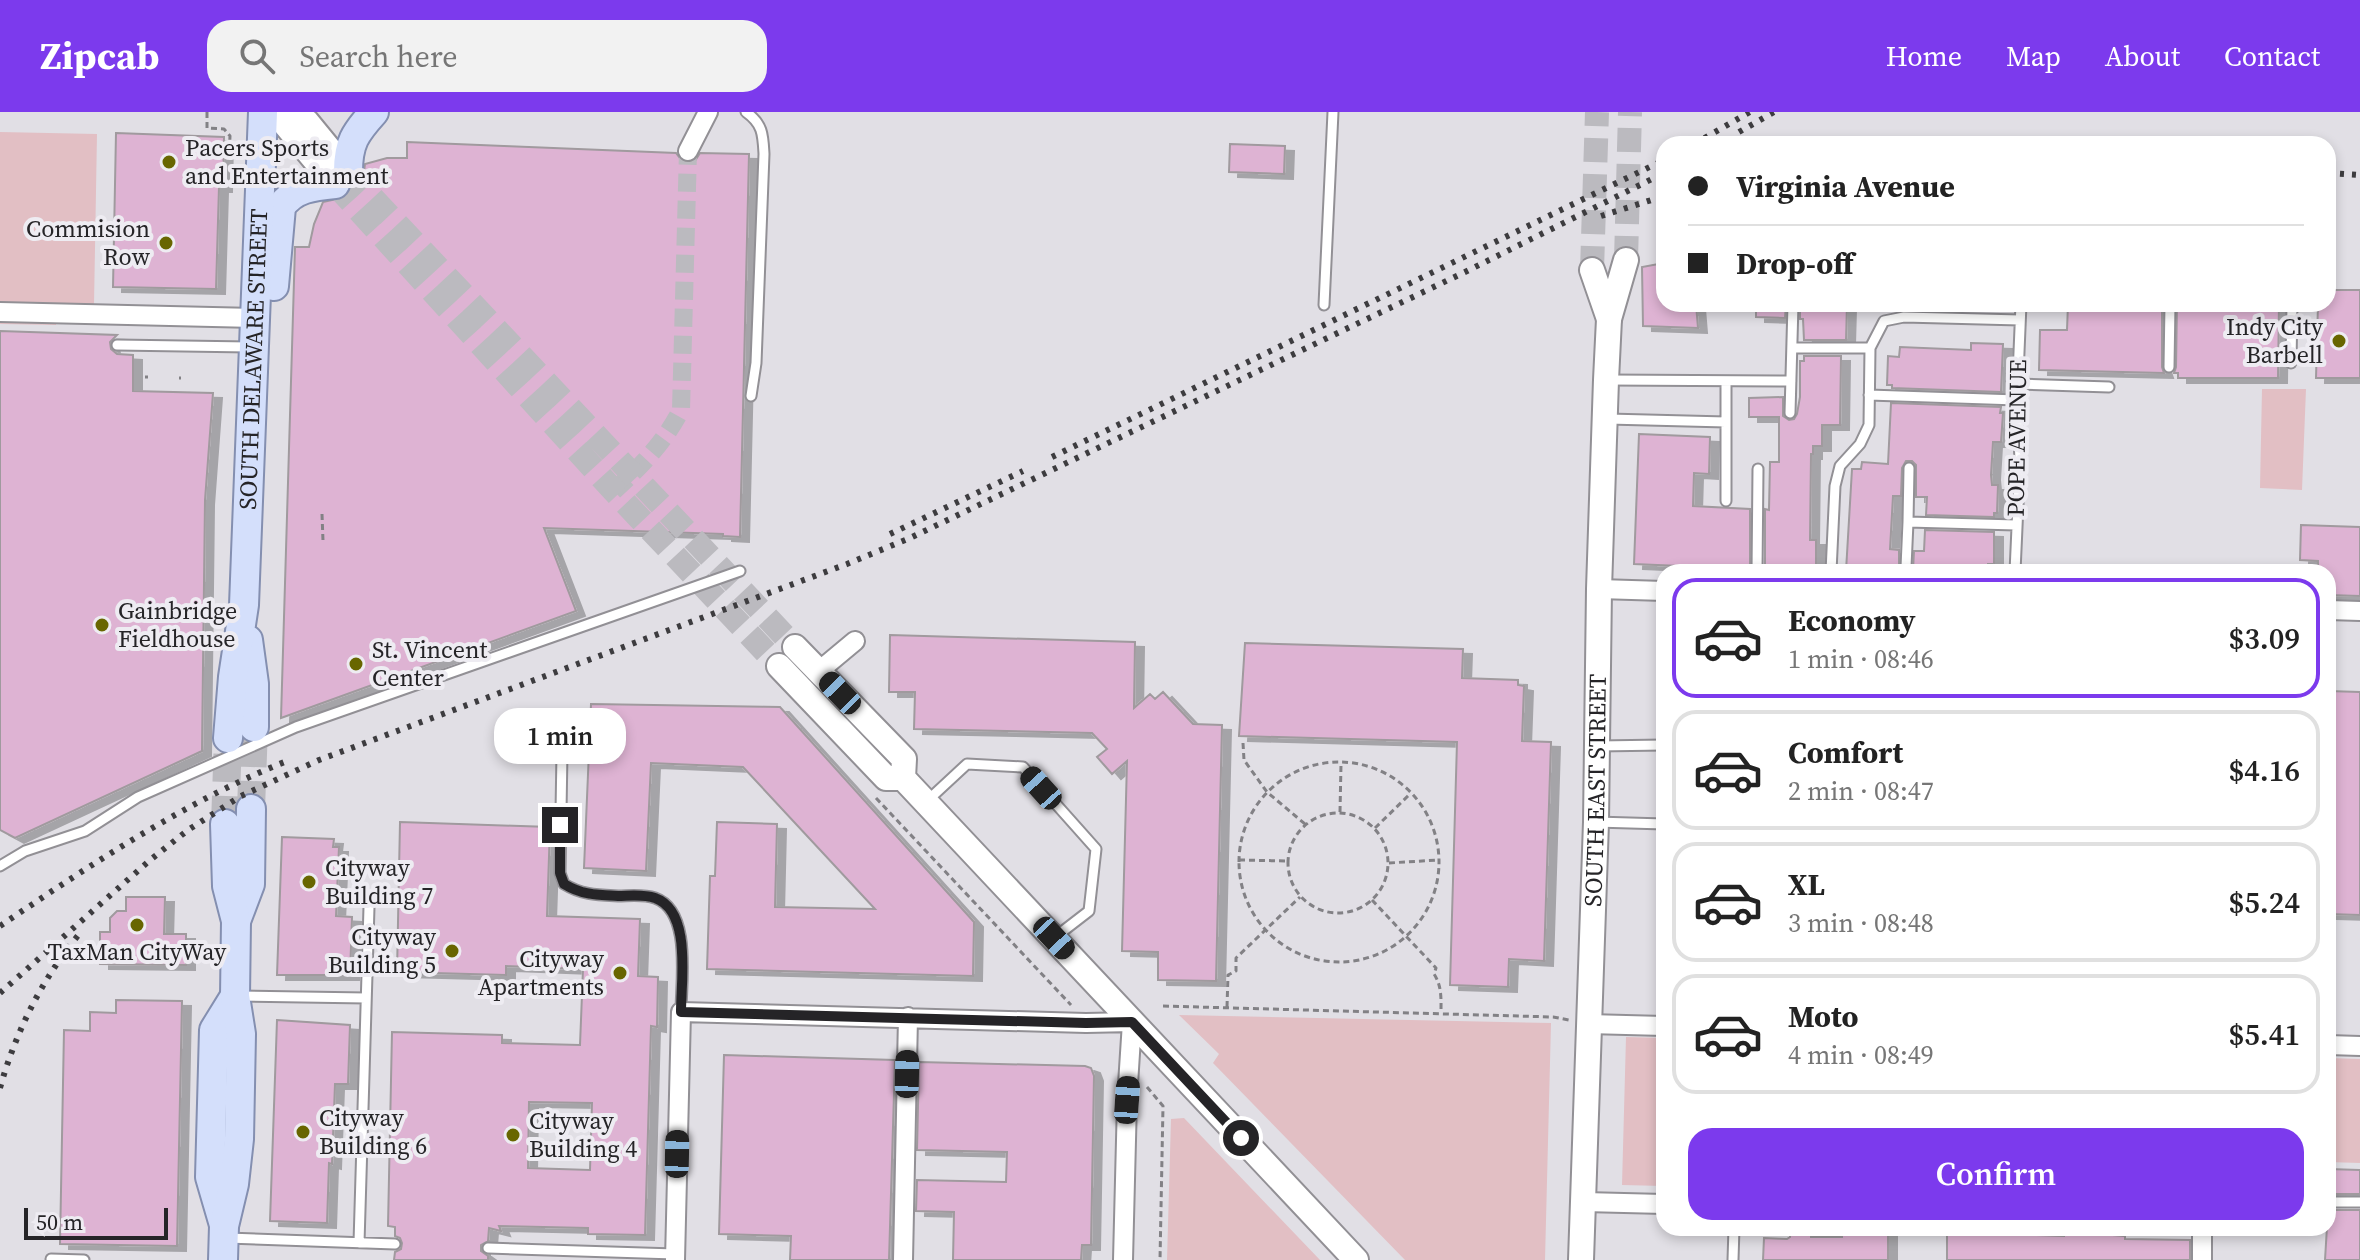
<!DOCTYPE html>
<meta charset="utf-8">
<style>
:root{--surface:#fff;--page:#f2f2f2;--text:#222;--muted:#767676;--line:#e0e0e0;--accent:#7c3aed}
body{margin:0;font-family:"Source Serif 4",serif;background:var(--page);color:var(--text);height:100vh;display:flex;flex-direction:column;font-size:30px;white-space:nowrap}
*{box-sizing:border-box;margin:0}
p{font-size:26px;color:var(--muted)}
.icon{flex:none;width:44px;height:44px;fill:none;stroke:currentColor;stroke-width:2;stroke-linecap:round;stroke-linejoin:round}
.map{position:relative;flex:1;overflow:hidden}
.sheet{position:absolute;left:1656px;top:452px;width:680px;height:672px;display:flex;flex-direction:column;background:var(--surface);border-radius:24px;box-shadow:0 4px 12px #0003}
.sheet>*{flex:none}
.top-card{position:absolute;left:1656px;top:24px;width:680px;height:176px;border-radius:24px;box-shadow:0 4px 12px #0003;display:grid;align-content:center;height:176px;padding:0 32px;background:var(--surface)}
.scale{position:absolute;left:24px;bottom:20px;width:144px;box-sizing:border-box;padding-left:8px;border:4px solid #252427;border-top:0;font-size:22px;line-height:28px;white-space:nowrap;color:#252427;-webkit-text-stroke:6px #eeecf2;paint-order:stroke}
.end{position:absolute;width:36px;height:36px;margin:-18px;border:10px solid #252427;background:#fff;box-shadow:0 0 0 4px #fff}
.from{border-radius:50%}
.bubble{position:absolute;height:56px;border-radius:24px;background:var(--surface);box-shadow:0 4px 12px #0003;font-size:26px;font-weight:600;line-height:56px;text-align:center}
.car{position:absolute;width:24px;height:48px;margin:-24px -12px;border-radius:10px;box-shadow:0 0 6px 2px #0007;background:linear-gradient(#222 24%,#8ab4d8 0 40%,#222 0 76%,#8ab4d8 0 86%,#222 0)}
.top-card b{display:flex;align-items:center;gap:28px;height:76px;font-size:30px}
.top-card b+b{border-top:2px solid var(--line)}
.top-card i{width:20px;height:20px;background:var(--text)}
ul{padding:14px 0 0;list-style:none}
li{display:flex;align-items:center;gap:24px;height:120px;margin:0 16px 12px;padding:0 16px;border:4px solid var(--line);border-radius:24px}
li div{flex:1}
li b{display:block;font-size:30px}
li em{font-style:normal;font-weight:600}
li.current{border-color:var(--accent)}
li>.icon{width:72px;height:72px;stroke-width:1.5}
.primary-button{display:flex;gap:16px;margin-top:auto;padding:16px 32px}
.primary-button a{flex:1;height:92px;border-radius:24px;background:var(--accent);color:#fff;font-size:32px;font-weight:600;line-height:92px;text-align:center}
header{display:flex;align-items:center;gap:48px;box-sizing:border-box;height:112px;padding:0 40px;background:var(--accent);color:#fff}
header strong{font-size:38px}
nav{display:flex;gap:44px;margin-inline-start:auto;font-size:28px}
.search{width:560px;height:72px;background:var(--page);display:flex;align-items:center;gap:20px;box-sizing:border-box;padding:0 28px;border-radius:24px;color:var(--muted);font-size:30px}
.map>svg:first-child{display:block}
.green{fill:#e2bfc4}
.building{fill:#deb3d3;stroke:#a09a9e;stroke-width:2;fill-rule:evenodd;filter:url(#shadow)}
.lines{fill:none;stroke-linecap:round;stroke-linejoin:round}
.street-tunnel{stroke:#bbbabf;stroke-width:18;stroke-dasharray:18 9;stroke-linecap:butt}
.secondary-tunnel{stroke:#bbbabf;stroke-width:24;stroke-dasharray:24 12;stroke-linecap:butt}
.primary-tunnel{stroke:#bbbabf;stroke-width:28;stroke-dasharray:28 14;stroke-linecap:butt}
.lane-casing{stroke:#929095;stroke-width:13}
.street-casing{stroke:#929095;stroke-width:22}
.secondary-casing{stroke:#929095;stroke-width:28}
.primary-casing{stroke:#848fb0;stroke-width:32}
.path{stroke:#828185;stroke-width:3;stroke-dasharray:6 4;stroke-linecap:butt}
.lane{stroke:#fff;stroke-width:9}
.street{stroke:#fff;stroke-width:18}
.secondary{stroke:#fff;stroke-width:24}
.primary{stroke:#d4dffb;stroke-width:28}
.rail{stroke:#3d3c3f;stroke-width:6;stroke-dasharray:4 8;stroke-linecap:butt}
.route{stroke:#252427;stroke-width:10}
.poi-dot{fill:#686600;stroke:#eeecf2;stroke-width:3}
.labels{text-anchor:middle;stroke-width:8;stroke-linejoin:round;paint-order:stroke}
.poi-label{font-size:24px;fill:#252427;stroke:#eeecf2;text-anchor:start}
.street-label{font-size:24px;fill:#252427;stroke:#eeecf2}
</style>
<header>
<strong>Zipcab</strong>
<div class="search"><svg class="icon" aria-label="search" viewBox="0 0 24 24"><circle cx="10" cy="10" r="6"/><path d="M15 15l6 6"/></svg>Search here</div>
<nav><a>Home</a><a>Map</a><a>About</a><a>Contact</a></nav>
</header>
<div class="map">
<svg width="2360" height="1148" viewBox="0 0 2360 1148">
<defs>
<filter id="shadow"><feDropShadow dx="9" dy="5" stdDeviation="0" flood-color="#0004"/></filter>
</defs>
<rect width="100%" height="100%" fill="#e1dfe5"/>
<path class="green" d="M0,20L97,22L94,193L57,192L56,213L0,212Z
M2262,277H2306L2302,378L2260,376Z
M1179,903L1551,911L1545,1148H1405L1213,951L1219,942Z
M1626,925L1664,926V1074L1622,1073Z
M2328,946L2360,947V1051L2328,1050Z
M1184,1006L1320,1148H1167L1171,1007Z"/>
<path class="building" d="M116,21L224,25L223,75H219L216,177L113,175Z
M407,30L676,41L682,49L688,51L695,49L700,41L749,42L740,425L723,424V422L544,416L576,499L281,606L295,135H309L314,112L323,90L345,85L351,76L357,75L363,68L365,52L387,46H407Z
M1230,32L1285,34L1284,62L1229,60Z
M1664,151V192H1696L1698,216L1643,214L1642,155Z
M2328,178H2360V266H2316L2318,192H2328Z
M1756,192H1786L1785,206L1756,205Z
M1800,192H1847L1846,228H1804L1803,207H1800Z
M2068,192H2162V255L2164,261L2039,258L2040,218H2067Z
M2177,192H2279L2278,266H2178V261H2174L2176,255Z
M0,219L117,223L110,230L111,237L117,242L133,243V279L213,281L205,388L202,639L15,726L0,718Z
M1971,231L2003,232L2001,280L1892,276V273H1887L1888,244L1899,245L1900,235L1971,238Z
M1804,244H1841L1840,313H1822V334H1813V342H1811L1810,428H1816V460H1768V458H1765V397L1769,398L1770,350H1779V305H1749V286L1783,285V304L1789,308L1794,307L1797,302L1800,285V249H1804Z
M1891,291L2001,295L2000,301H2003L2001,330H1993L1991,363L1992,373H1998L1997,401H1994V405L1926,403L1927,385H1916V353L1912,349H1906L1902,356L1901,384H1893L1890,437L1899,438V457H1889V460L1846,459L1852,357H1861L1862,350L1888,352Z
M1639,322L1710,325L1709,362L1694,361L1693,394L1750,397V457L1634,452Z
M2301,413L2360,415V484L2328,483V460H2318V449L2300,448Z
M1925,418L1994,420V452H1988V460L1913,458L1914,439H1924Z
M890,523L1135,530L1134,596L1150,582L1155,587L1163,580L1193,612L1222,613L1216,869L1158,868V840L1122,839L1127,649L1112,662L1097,645L1107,637L1092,621L914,617L915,580H889Z
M1245,531L1463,537L1462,566L1518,568V573L1524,574L1522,629L1551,630L1544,849L1509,847L1508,875L1450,873L1457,630L1239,624Z
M2328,579L2360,580V803L2328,802Z
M591,592L780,595L974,810L973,864L707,857L710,764H715L717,710L777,712L775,795L875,797L743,655L651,651L646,759L584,756Z
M400,710L550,715L547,804L640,807L638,864L658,865L657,915L651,914L645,1123L588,1122V1116L499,1114L501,1119L489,1116L488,1129L481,1133V1139L488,1144V1148H394L395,1140L401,1137L402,1131L400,1126L395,1124V1115L388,1114L392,920L502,923V931L580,933L583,857L506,854V863L397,860ZM529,990L592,991L590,1058L528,1056Z
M282,725L334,727L333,735H339L336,804L352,805L350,863H277Z
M126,785H165L164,822H186V853L100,852V820H110V806L117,799H126Z
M116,888L182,889L177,1134L60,1132L64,918L90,919V900L116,901Z
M277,908L350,913L348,972H335L332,1052L329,1051L327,1111L270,1109Z
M724,943L895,948L889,1148H790L791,1124L719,1122Z
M919,950L1085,954L1091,956L1094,964L1091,1133H1082L1081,1148H953L954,1100L916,1099L917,1068L1006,1070L1007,1040L917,1038Z
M2328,1057L2360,1058V1082H2328Z
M2328,1098H2360V1148H2325Z
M1790,1120L1811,1121V1125H1842V1122L1872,1123V1120H1888V1148H1763L1764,1126L1787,1127L1790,1125Z
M1947,1120L2064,1124V1122L2087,1121L2125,1124V1127L2190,1128V1148H1947Z"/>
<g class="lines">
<path class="street-tunnel" d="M614,379C641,354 664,331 681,298L688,39"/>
<path class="secondary-tunnel" d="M348,60L795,535
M335,72L614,379L779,554
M1626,148L1630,0
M1592,158L1597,0"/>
<path class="primary-tunnel" d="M251,697L254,615
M225,712L228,626"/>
<g class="lane-casing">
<path id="lane" d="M746,0C763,12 763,23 764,42L756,251L751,284
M1324,193L1333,0
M117,233L249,235
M1793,236H1870
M2291,251L2292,192
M2169,255L2170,192
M1607,268L1791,269
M2018,272L2109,275
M1869,283L2017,288
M1790,301L1793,192
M1608,307L1726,310
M1726,389V269
M1908,410L1909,356
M1906,455L1908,410L2016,413
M1757,460L1758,357
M1831,460L1835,374L1840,354L1860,332L1869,313L1870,236L1884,209L1904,205L2020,208
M2015,460L2020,348L2017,288L2021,192
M1598,634L1664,633
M562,640L560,761L564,772C582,783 597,783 618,784C629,784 643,782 655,786C692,799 681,869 681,900
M926,690L967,652L1023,655L1096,737L1089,799L1054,826
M1596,710L1664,712
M0,754L25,739L85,719L138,685L296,615L740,459
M238,884L366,886
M2328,1090H2360
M227,1126L395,1132
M359,1131L369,795
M488,1136L675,1142
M51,1147L84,1148
M1733,1148L1734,1116"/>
</g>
<g class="street-casing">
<path id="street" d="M688,39L708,0
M0,200L255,206
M1599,477L1664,479
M2328,498L2360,499
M819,559L855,529
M1588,912L1664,914
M2328,933L2360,934
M1584,1090L1664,1092
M675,1148L681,900L1086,911L1132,910L1127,988L1123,1148
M903,1148L908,905
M2202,1148V1116"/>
</g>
<g class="secondary-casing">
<g id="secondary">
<path d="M275,0L335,72"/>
<path d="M289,0L307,10L348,60"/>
<path d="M1592,158L1609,207"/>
<path d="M795,535L904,647L903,666L1356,1148"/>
<path d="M779,554L886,666H903"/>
<path id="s1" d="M1581,1148L1596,710L1599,477L1606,268L1609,207L1626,148"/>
</g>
</g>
<g class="primary-casing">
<g id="primary">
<path d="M348,60C348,31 355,21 374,0"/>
<path d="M274,174L281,95C293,76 314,74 335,72"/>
<path d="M248,528L254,572V615"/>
<path id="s2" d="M228,626L233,565L244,493L263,0"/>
<path d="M236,809L250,772L251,697"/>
<path d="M224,1113L210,1065L214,918L235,884"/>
<path d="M223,1148L224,1114L234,1072L239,1027L241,922L235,884L236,809L227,774L225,712"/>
</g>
</g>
<path class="path" d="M207,0V16L224,17L230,24L229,46H237
M145,265H148
M179,266H181
M322,402L323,429
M1243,631L1244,648L1267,680L1305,712
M1239 750a100 100 0 1 1 200 0a100 100 0 1 1-200 0Z
M876,686L1071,893
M1340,700L1341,652
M1288 751a50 50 0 1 1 100 0a50 50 0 1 1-100 0Z
M1375,716L1410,682
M1239,748L1288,749
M1389,751L1437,748
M1372,788L1436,856L1434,862C1442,874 1441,887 1441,901
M1163,894L1553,905L1569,908
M1227,895L1228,863L1236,859V846L1300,785
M1147,975L1163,994L1160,1148"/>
<use href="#lane" class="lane"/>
<use href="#street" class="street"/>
<use href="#secondary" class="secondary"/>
<use href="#primary" class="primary"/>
<path class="rail" d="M1739,20L1774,0
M1694,32L1750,0
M2328,61L2360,63
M1601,104L1664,84
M1052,345L1664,48
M890,422L1023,359
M0,814C92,752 184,690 287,649
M0,881L149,749L188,718L241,684L319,648L847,452L910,426L1465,160L1664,61
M0,976C16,919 42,867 80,821"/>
</g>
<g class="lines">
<path class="route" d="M560,713V761L564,772C582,783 597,783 618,784C629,784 643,782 655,786C692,799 681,869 681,900L1086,911L1132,910L1241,1026"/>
</g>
<g class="poi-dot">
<circle cx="169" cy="50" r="8"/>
<circle cx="166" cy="131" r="8"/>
<circle cx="2339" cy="229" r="8"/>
<circle cx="102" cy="513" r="8"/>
<circle cx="356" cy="552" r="8"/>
<circle cx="309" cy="770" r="8"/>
<circle cx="137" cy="813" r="8"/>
<circle cx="452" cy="839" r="8"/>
<circle cx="620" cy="861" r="8"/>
<circle cx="303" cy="1020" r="8"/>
<circle cx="513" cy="1023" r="8"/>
</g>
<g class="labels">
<g class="poi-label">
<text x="185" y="44">Pacers Sports<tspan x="185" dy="28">and Entertainment</tspan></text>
<text x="150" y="125" text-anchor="end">Commision<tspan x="150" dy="28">Row</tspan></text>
<text x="2323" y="223" text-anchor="end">Indy City<tspan x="2323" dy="28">Barbell</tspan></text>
<text x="118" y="507">Gainbridge<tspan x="118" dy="28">Fieldhouse</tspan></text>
<text x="372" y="546">St. Vincent<tspan x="372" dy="28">Center</tspan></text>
<text x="325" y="764">Cityway<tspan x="325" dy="28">Building 7</tspan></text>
<text x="436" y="833" text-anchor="end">Cityway<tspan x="436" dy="28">Building 5</tspan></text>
<text x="137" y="848" text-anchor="middle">TaxMan CityWay</text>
<text x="604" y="855" text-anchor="end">Cityway<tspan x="604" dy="28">Apartments</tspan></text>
<text x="319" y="1014">Cityway<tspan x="319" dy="28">Building 6</tspan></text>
<text x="529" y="1017">Cityway<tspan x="529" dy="28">Building 4</tspan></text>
</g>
<g class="street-label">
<text dy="8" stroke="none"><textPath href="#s2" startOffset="380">SOUTH DELAWARE STREET</textPath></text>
<text transform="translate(2017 326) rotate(-89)" y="8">POPE AVENUE</text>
<text dy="8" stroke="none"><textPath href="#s1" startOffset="470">SOUTH EAST STREET</textPath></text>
</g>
</g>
</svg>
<div class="scale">50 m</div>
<i class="end from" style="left:1241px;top:1026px"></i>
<i class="end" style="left:560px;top:713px"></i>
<div class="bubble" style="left:494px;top:596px;width:132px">1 min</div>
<i class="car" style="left:840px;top:581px;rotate:316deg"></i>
<i class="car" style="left:1041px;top:676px;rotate:318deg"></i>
<i class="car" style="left:1054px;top:826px;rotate:137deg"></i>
<i class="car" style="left:907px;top:962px;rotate:1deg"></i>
<i class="car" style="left:1127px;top:988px;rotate:4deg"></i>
<i class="car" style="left:677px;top:1042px;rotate:1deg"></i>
<div class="top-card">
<b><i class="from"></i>Virginia Avenue</b>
<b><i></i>Drop-off</b>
</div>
<section class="sheet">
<ul>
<li class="current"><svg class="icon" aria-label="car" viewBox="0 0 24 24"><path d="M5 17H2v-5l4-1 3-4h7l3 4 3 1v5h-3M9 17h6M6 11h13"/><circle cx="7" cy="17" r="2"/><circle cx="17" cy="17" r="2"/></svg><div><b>Economy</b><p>1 min · 08:46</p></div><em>$3.09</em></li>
<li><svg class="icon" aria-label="car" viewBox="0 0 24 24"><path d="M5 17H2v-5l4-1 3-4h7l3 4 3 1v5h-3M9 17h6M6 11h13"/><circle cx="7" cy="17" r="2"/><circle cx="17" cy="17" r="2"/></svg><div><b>Comfort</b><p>2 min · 08:47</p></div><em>$4.16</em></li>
<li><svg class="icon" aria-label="car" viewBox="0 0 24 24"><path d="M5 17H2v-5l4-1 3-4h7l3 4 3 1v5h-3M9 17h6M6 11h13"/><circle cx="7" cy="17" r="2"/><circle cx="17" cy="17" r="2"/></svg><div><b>XL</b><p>3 min · 08:48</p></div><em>$5.24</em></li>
<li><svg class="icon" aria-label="car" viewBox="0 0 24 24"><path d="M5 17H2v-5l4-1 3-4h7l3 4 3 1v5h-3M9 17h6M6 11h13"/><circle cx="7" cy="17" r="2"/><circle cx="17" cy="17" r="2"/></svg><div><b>Moto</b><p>4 min · 08:49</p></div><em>$5.41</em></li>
</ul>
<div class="primary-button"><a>Confirm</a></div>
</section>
</div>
